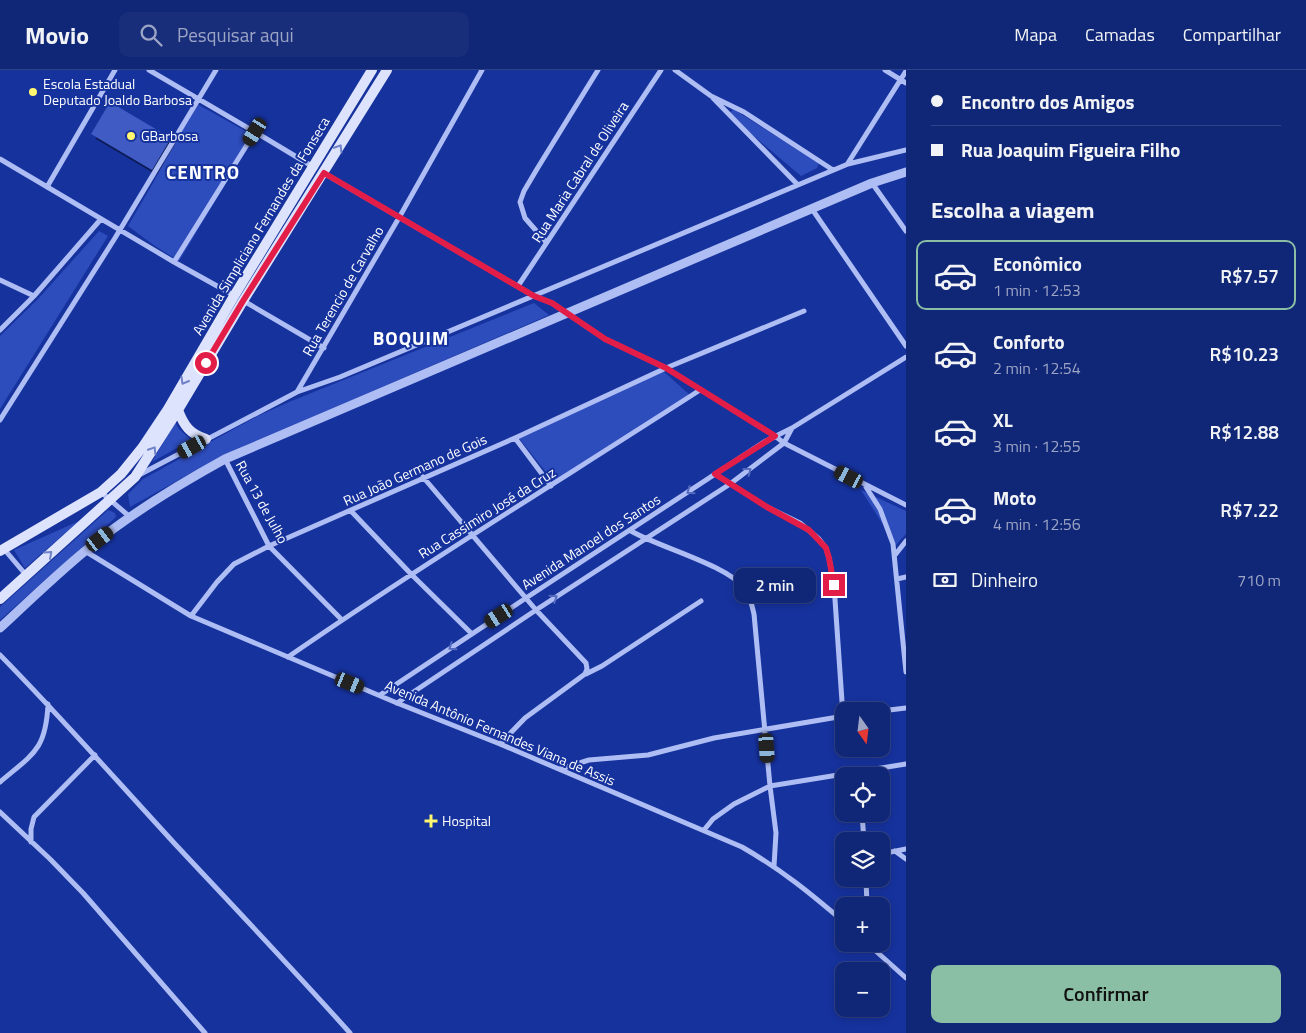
<!DOCTYPE html>
<html lang="pt">
<meta charset="utf-8">
<style>
:root{--surface:#102676;--page:#192e7b;--text:#f1f3f6;--muted:#9ca5c5;--line:#304388;--accent:#8abfa5}
body{margin:0;font-family:"Titillium Web",sans-serif;background:var(--page);color:var(--text);height:100vh;display:flex;flex-direction:column;font-size:19px;white-space:nowrap}
*{box-sizing:border-box;margin:0}
p{font-size:16px;color:var(--muted)}
.icon{flex:none;width:28px;height:28px;fill:none;stroke:currentColor;stroke-width:2;stroke-linecap:round;stroke-linejoin:round}
.map{position:relative;flex:1;overflow:hidden}
.panel{display:flex;flex-direction:column;background:var(--surface);width:400px}
.panel>*{flex:none}
.banner{display:grid;align-content:center;height:110px;padding:0 25px;background:var(--surface)}
.needle{width:32px;rotate:166deg}
.tools{position:absolute;left:835px;top:632px;display:grid;gap:10px}
.tools a{display:grid;place-items:center;width:55px;height:55px;border-radius:10px;background:var(--surface);box-shadow:0 2px 8px #0003,0 0 0 1px var(--line);font-size:25px}
.end{position:absolute;width:22px;height:22px;margin:-11px;border:6px solid #e11d48;background:#fff;box-shadow:0 0 0 2px #fff}
.from{border-radius:50%}
.bubble{position:absolute;height:35px;border-radius:10px;background:var(--surface);box-shadow:0 2px 8px #0003,0 0 0 1px var(--line);font-size:16px;font-weight:600;line-height:35px;text-align:center}
.car{position:absolute;width:15px;height:30px;margin:-15px -8px;border-radius:6px;box-shadow:0 0 4px 1px #0007;background:linear-gradient(#222 24%,#8ab4d8 0 40%,#222 0 76%,#8ab4d8 0 86%,#222 0)}
.banner b{display:flex;align-items:center;gap:18px;height:48px;font-size:19px}
.banner b+b{border-top:1px solid var(--line)}
.banner i{width:12px;height:12px;background:var(--text)}
ul{padding:0;list-style:none}
li{display:flex;align-items:center;gap:15px;height:70px;margin:0 10px 8px;padding:0 15px;border:2px solid transparent;border-radius:10px}
li div{flex:1}
li b{display:block;font-size:19px}
li em{font-style:normal;font-weight:600}
li.on{border-color:var(--accent)}
li>.icon{width:45px;height:45px;stroke-width:1.5}
h2{padding:0 25px;font-size:22px;line-height:60px}
.pay{display:flex;align-items:center;gap:12px;height:55px;padding:0 25px;font-size:19px}
.pay p{margin-inline-start:auto}
.primary-button{display:flex;gap:10px;margin-top:auto;padding:10px 25px}
.primary-button a{flex:1;height:58px;border-radius:10px;background:var(--accent);color:#111;font-size:20px;font-weight:600;line-height:58px;text-align:center}
header{display:flex;align-items:center;gap:30px;box-sizing:border-box;height:70px;padding:0 25px;background:var(--surface);border-bottom:1px solid var(--line)}
header strong{font-size:24px}
nav{display:flex;gap:28px;margin-inline-start:auto;font-size:18px}
.search{width:350px;height:45px;background:var(--page);display:flex;align-items:center;gap:12px;box-sizing:border-box;padding:0 18px;border-radius:10px;color:var(--muted);font-size:19px}
main{display:flex;flex:1;min-height:0}
.map>svg:first-child{display:block}
.green{fill:#2e4dbd}
.building{fill:#3f5bc4;filter:url(#shadow)}
.lines{fill:none;stroke-linecap:round;stroke-linejoin:round}
.minor{stroke:#aebdf3;stroke-width:5}
.tertiary{stroke:#aebdf3;stroke-width:9}
.secondary{stroke:#dde3fc;stroke-width:10}
.oneway{stroke:#7082c8}
.oneway2{stroke:#536abf}
.route{stroke:#e11d48;stroke-width:6}
.poi-dot{fill:#fff76f;stroke:#16329d;stroke-width:2}
.labels{text-anchor:middle;stroke-width:4;stroke-linejoin:round;paint-order:stroke}
.poi-label{font-size:14px;fill:#fff;stroke:#16329d;text-anchor:start}
.street-label{font-size:14px;fill:#fff;stroke:#16329d}
.district-label{font-size:19px;font-weight:bold;letter-spacing:1px;fill:#fff;stroke:#16329d}
</style>
<header>
<strong>Movio</strong>
<div class="search"><svg class="icon" aria-label="search" viewBox="0 0 24 24"><circle cx="10" cy="10" r="6"/><path d="M15 15l6 6"/></svg>Pesquisar aqui</div>
<nav><a>Mapa</a><a>Camadas</a><a>Compartilhar</a></nav>
</header>
<main>
<div class="map">
<svg width="906" height="963" viewBox="0 0 906 963">
<defs>
<filter id="shadow"><feDropShadow dx="4.5" dy="4.5" stdDeviation="0" flood-color="#0009"/></filter>
</defs>
<rect width="100%" height="100%" fill="#16329d"/>
<path class="green" d="M197,30L199,35L254,66L179,191L155,176L128,156L153,113Z
M733,39L819,93L817,98L801,106L729,45Z
M99,161L108,166L0,339V266L38,229Z
M534,233L549,245L218,388L130,437L128,424L143,409L258,346L289,332Z
M663,301L691,326L623,369L553,411L518,367Z
M175,352L179,359L191,370L152,392Z
M861,420L906,441V464L896,475Z
M108,440L115,443L116,447L0,550V537Z
M79,451L25,498L14,480Z"/>
<path class="building" d="M110,32L171,68L152,100L91,64Z"/>
<g class="lines">
<path class="minor" d="M675,0L711,26L744,42L833,100
M885,0L906,13
M713,28L797,114
M255,62L315,98
M0,89L174,192L255,62L149,0
M848,93L906,1
M322,102L534,226L552,233L605,269L666,298L775,366L784,373L906,435
M872,113L906,161
M47,117L115,0
M812,139L906,276
M546,172L525,148L520,132L524,121L537,99L598,0
M174,192L235,226
M0,210L34,226
M518,216L661,0
M242,230L324,278
M0,260L34,226L101,149
M297,322L400,146L482,0
M0,350L115,168L216,0
M515,368L551,416
M225,389L269,476L342,550
M715,404L767,437L800,453L819,469L826,478L829,488L834,515L843,646
M139,405L297,322L340,307L848,94L906,80
M423,407L536,540L586,593L587,599L585,604L525,648L500,674
M866,417L880,439L893,474L906,602
M101,422L130,447
M351,441L411,504L472,564
M631,461C658,477 728,495 745,519C750,526 752,535 754,544L770,716L776,763L774,796
M4,479L26,505
M85,481L191,546L397,633L500,674L742,777C782,800 810,823 844,852
M895,485L906,471
M897,509L906,507
M191,546L217,512L234,494L269,476L515,368L666,298L804,241
M0,585C60,646 117,711 175,774C234,837 293,899 350,963
M288,587C423,494 562,409 700,320
M586,604L602,596L701,531
M380,625L526,528L764,372L792,358L906,287
M397,633L536,540L730,414L784,373L792,358
M881,641L906,638
M560,699L589,690L648,685L714,668L844,646
M0,712C33,684 46,680 48,634
M0,742L50,789L83,823L205,963
M862,744L864,771
M704,760L713,749L734,734L770,716L906,694
M31,772V759L34,747L95,685
M895,781L906,789
M881,784L906,779
M866,809L867,836
M868,874L906,908"/>
<path class="tertiary" d="M0,558C28,532 56,505 85,481C128,445 176,416 225,389L872,113L906,102"/>
<path class="secondary" d="M178,340C184,356 190,364 206,369
M0,481L101,422L121,404L142,378L168,339L234,226L372,0
M0,529L135,407L178,340L243,231L387,0"/>
</g>
<defs><path id="oneway-chevron" d="M-2-3.5L2.5 0L-2 3.5" fill="none" stroke-width="1.6" stroke-linecap="round" stroke-linejoin="round" transform="scale(1.25)"/></defs>
<g class="oneway">
<use href="#oneway-chevron" transform="translate(339 78) rotate(-58)"/>
<use href="#oneway-chevron" transform="translate(184 311) rotate(120)"/>
<use href="#oneway-chevron" transform="translate(153 380) rotate(-58)"/>
<use href="#oneway-chevron" transform="translate(49 484) rotate(-42)"/>
</g>
<g class="oneway2">
<use href="#oneway-chevron" transform="translate(748 401) rotate(-37)"/>
<use href="#oneway-chevron" transform="translate(690 421) rotate(146)"/>
<use href="#oneway-chevron" transform="translate(554 528) rotate(-33)"/>
<use href="#oneway-chevron" transform="translate(452 577) rotate(146)"/>
</g>
<g class="lines">
<path class="route" d="M206,293L243,231L324,103L534,226L552,233L605,269L666,298L775,366L715,404L767,437L809,460L826,478L829,488L834,515"/>
</g>
<g class="poi-dot">
<circle cx="33" cy="22" r="5"/>
<circle cx="131" cy="66" r="5"/>
<path d="M428.5 743.5h5v5h5v5h-5v5h-5v-5h-5v-5h5z"/>
</g>
<g class="labels">
<g class="poi-label">
<text x="43" y="19">Escola Estadual<tspan x="43" dy="16">Deputado Joaldo Barbosa</tspan></text>
<text x="141" y="71">GBarbosa</text>
<text x="442" y="756">Hospital</text>
</g>
<g class="street-label">
<text transform="translate(580 102) rotate(-57)" y="5">Rua Maria Cabral de Oliveira</text>
<text transform="translate(261 156) rotate(-59)" y="5">Avenida Simpliciano Fernandes da Fonseca</text>
<text transform="translate(343 221) rotate(-60)" y="5">Rua Terencio de Carvalho</text>
<text transform="translate(415 400) rotate(-24)" y="5">Rua João Germano de Gois</text>
<text transform="translate(262 432) rotate(61)" y="5">Rua 13 de Julho</text>
<text transform="translate(487 443) rotate(-32)" y="5">Rua Cassimiro José da Cruz</text>
<text transform="translate(591 472) rotate(-33)" y="5">Avenida Manoel dos Santos</text>
<text transform="translate(500 663) rotate(23)" y="5">Avenida Antônio Fernandes Viana de Assis</text>
</g>
<g class="district-label">
<text x="203" y="109">CENTRO</text>
<text x="411" y="275">BOQUIM</text>
</g>
</g>
</svg>
<div class="tools">
<a><svg class="needle" viewBox="-14 -14 28 28"><path d="M0-13l5 13h-10z" fill="#e53935"/><path d="M0 13l5-13h-10z" fill="#9ca5c5"/></svg></a>
<a><svg class="icon" aria-label="locate" viewBox="0 0 24 24"><circle cx="12" cy="12" r="6"/><path d="M12 2v4M12 18v4M2 12h4M18 12h4"/></svg></a>
<a><svg class="icon" aria-label="layers" viewBox="0 0 24 24"><path d="M12 4l9 5-9 5-9-5zM3 14l9 5 9-5"/></svg></a>
<a>+</a>
<a>−</a>
</div>
<i class="end from" style="left:206px;top:293px"></i>
<i class="end" style="left:834px;top:515px"></i>
<div class="bubble" style="left:734px;top:498px;width:82px">2 min</div>
<i class="car" style="left:255px;top:62px;rotate:212deg"></i>
<i class="car" style="left:192px;top:377px;rotate:241deg"></i>
<i class="car" style="left:849px;top:407px;rotate:297deg"></i>
<i class="car" style="left:100px;top:469px;rotate:53deg"></i>
<i class="car" style="left:499px;top:546px;rotate:237deg"></i>
<i class="car" style="left:350px;top:613px;rotate:112deg"></i>
<i class="car" style="left:767px;top:678px;rotate:176deg"></i>
</div>
<section class="panel">
<div class="banner">
<b><i class="from"></i>Encontro dos Amigos</b>
<b><i></i>Rua Joaquim Figueira Filho</b>
</div>
<h2>Escolha a viagem</h2>
<ul>
<li class="on"><svg class="icon" aria-label="car" viewBox="0 0 24 24"><path d="M5 17H2v-5l4-1 3-4h7l3 4 3 1v5h-3M9 17h6M6 11h13"/><circle cx="7" cy="17" r="2"/><circle cx="17" cy="17" r="2"/></svg><div><b>Econômico</b><p>1 min · 12:53</p></div><em>R$7.57</em></li>
<li><svg class="icon" aria-label="car" viewBox="0 0 24 24"><path d="M5 17H2v-5l4-1 3-4h7l3 4 3 1v5h-3M9 17h6M6 11h13"/><circle cx="7" cy="17" r="2"/><circle cx="17" cy="17" r="2"/></svg><div><b>Conforto</b><p>2 min · 12:54</p></div><em>R$10.23</em></li>
<li><svg class="icon" aria-label="car" viewBox="0 0 24 24"><path d="M5 17H2v-5l4-1 3-4h7l3 4 3 1v5h-3M9 17h6M6 11h13"/><circle cx="7" cy="17" r="2"/><circle cx="17" cy="17" r="2"/></svg><div><b>XL</b><p>3 min · 12:55</p></div><em>R$12.88</em></li>
<li><svg class="icon" aria-label="car" viewBox="0 0 24 24"><path d="M5 17H2v-5l4-1 3-4h7l3 4 3 1v5h-3M9 17h6M6 11h13"/><circle cx="7" cy="17" r="2"/><circle cx="17" cy="17" r="2"/></svg><div><b>Moto</b><p>4 min · 12:56</p></div><em>R$7.22</em></li>
</ul>
<div class="pay"><svg class="icon" aria-label="cash" viewBox="0 0 24 24"><path d="M3 7h18v10H3z"/><circle cx="12" cy="12" r="2"/></svg>Dinheiro<p>710 m</p></div>
<div class="primary-button"><a>Confirmar</a></div>
</section>
</main>
